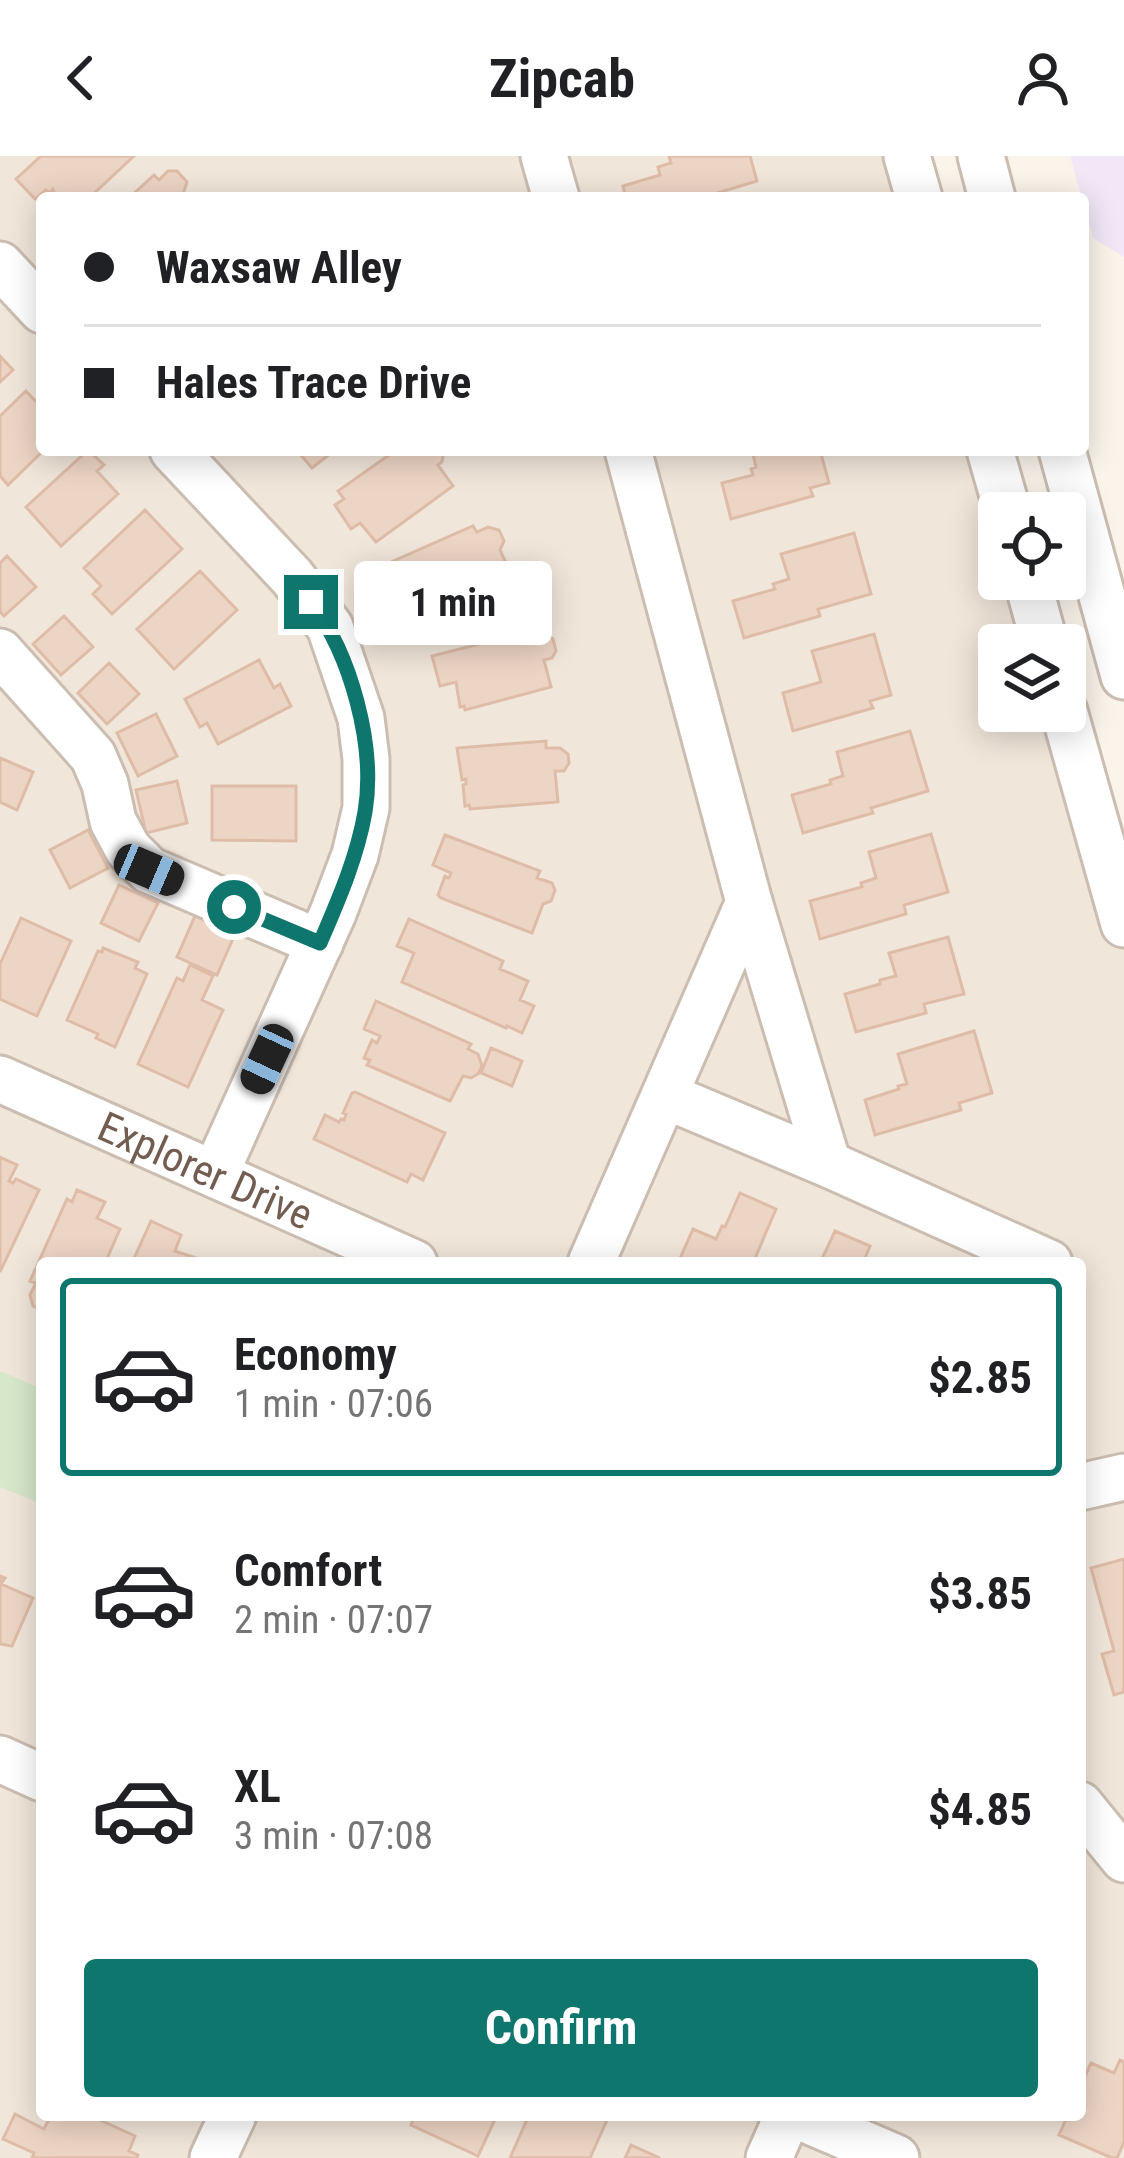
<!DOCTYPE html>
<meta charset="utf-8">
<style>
:root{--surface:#fff;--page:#f2f2f2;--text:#202124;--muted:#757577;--line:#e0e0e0;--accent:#0f766e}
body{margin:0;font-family:"Roboto Condensed",sans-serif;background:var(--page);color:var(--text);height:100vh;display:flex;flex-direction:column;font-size:45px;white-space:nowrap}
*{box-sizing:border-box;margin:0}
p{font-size:39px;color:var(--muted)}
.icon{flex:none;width:66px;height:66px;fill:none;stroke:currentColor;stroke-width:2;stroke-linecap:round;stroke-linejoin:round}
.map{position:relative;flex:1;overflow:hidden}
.panel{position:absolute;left:36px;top:1101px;width:1050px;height:864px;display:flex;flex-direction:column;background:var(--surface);border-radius:12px;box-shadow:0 6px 30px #0003}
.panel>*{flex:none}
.top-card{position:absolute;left:36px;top:36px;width:1053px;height:264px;border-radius:12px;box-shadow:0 6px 30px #0003;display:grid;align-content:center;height:264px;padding:0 48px;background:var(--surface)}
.fabs{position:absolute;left:978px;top:336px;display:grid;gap:24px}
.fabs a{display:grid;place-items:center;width:108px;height:108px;border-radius:12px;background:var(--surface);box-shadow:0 6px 30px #0003;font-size:60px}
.end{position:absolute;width:54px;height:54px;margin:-27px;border:15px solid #0f766e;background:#fff;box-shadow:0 0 0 6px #fff}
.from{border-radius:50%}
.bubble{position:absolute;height:84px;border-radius:12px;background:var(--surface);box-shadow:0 6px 30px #0003;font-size:39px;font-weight:700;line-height:84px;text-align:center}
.car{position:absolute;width:36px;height:72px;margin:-36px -18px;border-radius:15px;box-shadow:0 0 9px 3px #0007;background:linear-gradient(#222 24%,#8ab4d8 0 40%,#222 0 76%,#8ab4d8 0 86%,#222 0)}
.top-card b{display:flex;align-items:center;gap:42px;height:114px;font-size:45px}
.top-card b+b{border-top:3px solid var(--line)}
.top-card i{width:30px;height:30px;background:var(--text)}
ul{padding:21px 0 0;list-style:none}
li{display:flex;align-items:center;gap:36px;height:198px;margin:0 24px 18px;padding:0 24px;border:6px solid transparent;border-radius:12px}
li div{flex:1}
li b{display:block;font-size:45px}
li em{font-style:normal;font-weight:700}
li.current{border-color:var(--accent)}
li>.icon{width:108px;height:108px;stroke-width:1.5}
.primary-button{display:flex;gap:24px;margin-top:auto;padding:24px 48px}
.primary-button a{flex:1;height:138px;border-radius:12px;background:var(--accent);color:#fff;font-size:48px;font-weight:700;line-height:138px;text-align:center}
header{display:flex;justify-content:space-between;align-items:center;height:156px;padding:0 48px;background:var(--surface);font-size:54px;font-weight:700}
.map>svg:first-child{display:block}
.residential{fill:#f1e6da;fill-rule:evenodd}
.education{fill:#f1e7f7}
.green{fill:#d6e7ca}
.building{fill:#edd5c5;stroke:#debca7;stroke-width:3}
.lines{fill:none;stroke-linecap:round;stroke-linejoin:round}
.minor-casing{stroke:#ccbdb1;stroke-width:51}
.minor{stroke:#fff;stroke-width:45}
.route{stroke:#0f766e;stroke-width:15}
.labels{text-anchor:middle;stroke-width:9;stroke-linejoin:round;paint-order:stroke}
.street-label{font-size:42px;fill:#735d50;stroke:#fdf8f1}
</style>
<header><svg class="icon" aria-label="back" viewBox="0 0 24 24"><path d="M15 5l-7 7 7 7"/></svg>Zipcab<svg class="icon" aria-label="person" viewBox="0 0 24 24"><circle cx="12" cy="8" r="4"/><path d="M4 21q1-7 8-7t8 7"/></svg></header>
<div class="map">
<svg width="1124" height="2002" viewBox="0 0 1124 2002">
<rect width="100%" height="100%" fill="#faf4eb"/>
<path class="residential" d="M0,0H907L919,42H42V294H990L999,357V423H1027L1045,489H999V555H1064L1124,768V2002H0ZM42,1107H1080V1959H42Z"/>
<path class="education" d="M1070,0H1124V101L1093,82Z"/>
<path class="green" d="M0,1215L42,1233V1348L0,1331Z"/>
<path class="building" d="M41,0H134L89,42H57L53,33L49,37L46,34L35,43L16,23Z
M669,0H750L757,25L701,42H626L623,30L660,19L658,11L671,7Z
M168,15H177L187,26L183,38L186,42H129L154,19L159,24Z
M0,200L13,214L0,226Z
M26,235L42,252L44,294L8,329L0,320V260Z
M88,294L104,309L97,315L118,338L61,390L26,351Z
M302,294H335L312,312L300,298Z
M396,294H444L442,306L438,309L453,330L376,386L360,367L351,373L335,349L344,343L338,335Z
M752,294H820L829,327L810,332L813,340L731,363L722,327L753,319L751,313L756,311Z
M145,354L182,393L112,458L93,438L101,430L84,412Z
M473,370L477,376L488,371L499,374L504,385L500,394L512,420L423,461L415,444L404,449L393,422L401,419L391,406Z
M854,377L871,438L818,453L820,460L744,482L733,445L775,433L773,428L789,423L781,398Z
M7,400L36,431L4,460L0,456V407Z
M200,415L237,454L174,513L137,473Z
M64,460L93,491L61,519L33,488Z
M530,475L532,482L546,478L553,483L556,495L552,502L544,504L551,531L465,554L464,550L460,551L456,526L440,530L432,500Z
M874,478L891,539L870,545L873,552L793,575L783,537L821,526L812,495Z
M259,504L274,532L280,528L291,550L218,588L207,567L200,571L185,543Z
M109,507L139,538L107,568L78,537Z
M156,558L177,600L138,620L117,577Z
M910,575L928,635L871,652L873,657L803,677L792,639L831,628L830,624L843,620L837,596Z
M546,585V592H560L568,598L569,607L564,615H555L558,646L470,653L469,649L465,650L463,629L466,628V623L462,624L457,592Z
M0,602L33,616L17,654L0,646Z
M177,625L187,667L146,677L136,634Z
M212,630H296V685L212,684Z
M88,674L108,712L70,732L50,694Z
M931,678L948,736L904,749L906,758L820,783L810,745L862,731L861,727L876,722L869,696Z
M445,679L540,715L537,722L552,727L555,734L551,745L543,748L532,777L441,742L438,739L445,720L449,722L451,717L433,709Z
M119,729L158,747L139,785L101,767Z
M195,760L235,778L217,819L177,801Z
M21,762L71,785L37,860L0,843V808Z
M409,763L503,805L500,813L528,825L520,844L534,850L522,877L507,870L506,872L402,826L414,797L397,790Z
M948,781L964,838L924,848L926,857L856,876L845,838L880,828V824L896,820L889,797Z
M103,792L138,806L135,812L147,818L115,891L96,882L98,878L67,864L98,795L102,796Z
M190,809L213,820L202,844L223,854L188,931L138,908L177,822L183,825Z
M376,845L471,888L468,893L478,898L482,910L478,918L471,922L463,920L450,945L367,909L370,904L364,902L372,884L377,887L380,880L364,873Z
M974,875L992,937L959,947L961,954L875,979L865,944L899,933L898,930L907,928L898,898Z
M491,892L522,905L512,930L481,917Z
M355,936L445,977L423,1024L411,1018L407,1026L314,983L325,959L339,966L341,963L344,964L346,958L343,957L352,937Z
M0,1001L17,1009L9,1025L13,1027L16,1023L39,1034L0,1116Z
M77,1034L105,1046L97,1062L120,1073L105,1107H42V1154L33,1150L30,1139L36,1127L30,1125L67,1043L72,1046Z
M740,1037L776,1053L753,1107H678L693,1073L716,1083L722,1070L725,1071Z
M151,1065L181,1079L175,1095L199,1103L198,1107H132Z
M835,1075L870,1090L863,1107H820Z
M1124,1403V1536L1114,1539L1102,1498L1114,1495L1091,1412Z
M0,1420L5,1422L1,1428L33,1442L12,1490L0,1488Z
M1120,1904L1124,1906V1986L1117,2002H1112L1059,1979L1068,1959H1080V1931L1091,1907L1114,1917Z
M15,1958L44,1973L51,1959H89L135,1980L129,1995L138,1999L137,2002H32L34,1997L3,1983Z
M415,1959H497L478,2000L411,1969Z
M529,1959H596L607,1964L590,2002H510Z
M631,1989L660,2002H625Z"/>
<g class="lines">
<g class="minor-casing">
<g id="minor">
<path d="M544,0L556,42"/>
<path d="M907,0L919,42"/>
<path d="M981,0L992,42"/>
<path d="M0,109L42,154"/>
<path d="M173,294L292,421L330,471L361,562L366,603V652L355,699L333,757L215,1018"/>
<path d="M990,294L1008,357"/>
<path d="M1062,294L1124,520"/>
<path d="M1027,423L1045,489"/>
<path d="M0,496L93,600L105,628L113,665L128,693L149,714L320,787"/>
<path d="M1064,555L1124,768"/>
<path d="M749,746L828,1008"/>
<path id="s1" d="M0,923L414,1107"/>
<path d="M666,940L828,1008L1049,1107"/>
<path d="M591,1107L749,746L628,294"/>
<path d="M1080,1331L1124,1321"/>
<path d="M0,1603L42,1622"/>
<path d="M1080,1649L1124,1703"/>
<path d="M796,1959L896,2002"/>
<path d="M213,2002L233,1959"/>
<path d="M769,2002L788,1959"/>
</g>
</g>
<use href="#minor" class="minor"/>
</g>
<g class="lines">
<path class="route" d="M234,751L320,787C338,745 357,702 365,656C376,590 351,499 311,446"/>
</g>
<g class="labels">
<g class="street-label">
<text dy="15" stroke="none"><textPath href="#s1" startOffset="225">Explorer Drive</textPath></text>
</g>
</g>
</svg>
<div class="fabs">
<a><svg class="icon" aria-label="locate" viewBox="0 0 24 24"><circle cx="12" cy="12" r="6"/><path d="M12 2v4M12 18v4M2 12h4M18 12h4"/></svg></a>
<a><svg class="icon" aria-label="layers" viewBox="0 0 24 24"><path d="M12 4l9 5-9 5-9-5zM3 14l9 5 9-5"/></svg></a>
</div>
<i class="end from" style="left:234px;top:751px"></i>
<i class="end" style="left:311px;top:446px"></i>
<div class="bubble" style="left:354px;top:405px;width:198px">1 min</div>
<i class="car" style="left:149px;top:714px;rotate:113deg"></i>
<i class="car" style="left:267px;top:903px;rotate:205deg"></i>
<div class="top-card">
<b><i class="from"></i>Waxsaw Alley</b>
<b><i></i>Hales Trace Drive</b>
</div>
<section class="panel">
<ul>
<li class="current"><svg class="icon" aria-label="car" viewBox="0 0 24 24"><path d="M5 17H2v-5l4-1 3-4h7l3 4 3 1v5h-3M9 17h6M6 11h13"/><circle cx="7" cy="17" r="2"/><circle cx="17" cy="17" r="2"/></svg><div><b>Economy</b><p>1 min · 07:06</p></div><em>$2.85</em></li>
<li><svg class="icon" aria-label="car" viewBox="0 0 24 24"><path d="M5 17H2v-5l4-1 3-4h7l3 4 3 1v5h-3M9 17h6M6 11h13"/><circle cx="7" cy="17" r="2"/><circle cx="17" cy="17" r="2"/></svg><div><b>Comfort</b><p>2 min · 07:07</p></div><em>$3.85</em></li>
<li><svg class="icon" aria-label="car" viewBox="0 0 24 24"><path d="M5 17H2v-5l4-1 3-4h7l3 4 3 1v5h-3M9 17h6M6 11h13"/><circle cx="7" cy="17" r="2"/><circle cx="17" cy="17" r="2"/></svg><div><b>XL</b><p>3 min · 07:08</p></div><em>$4.85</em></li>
</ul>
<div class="primary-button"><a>Confirm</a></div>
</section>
</div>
